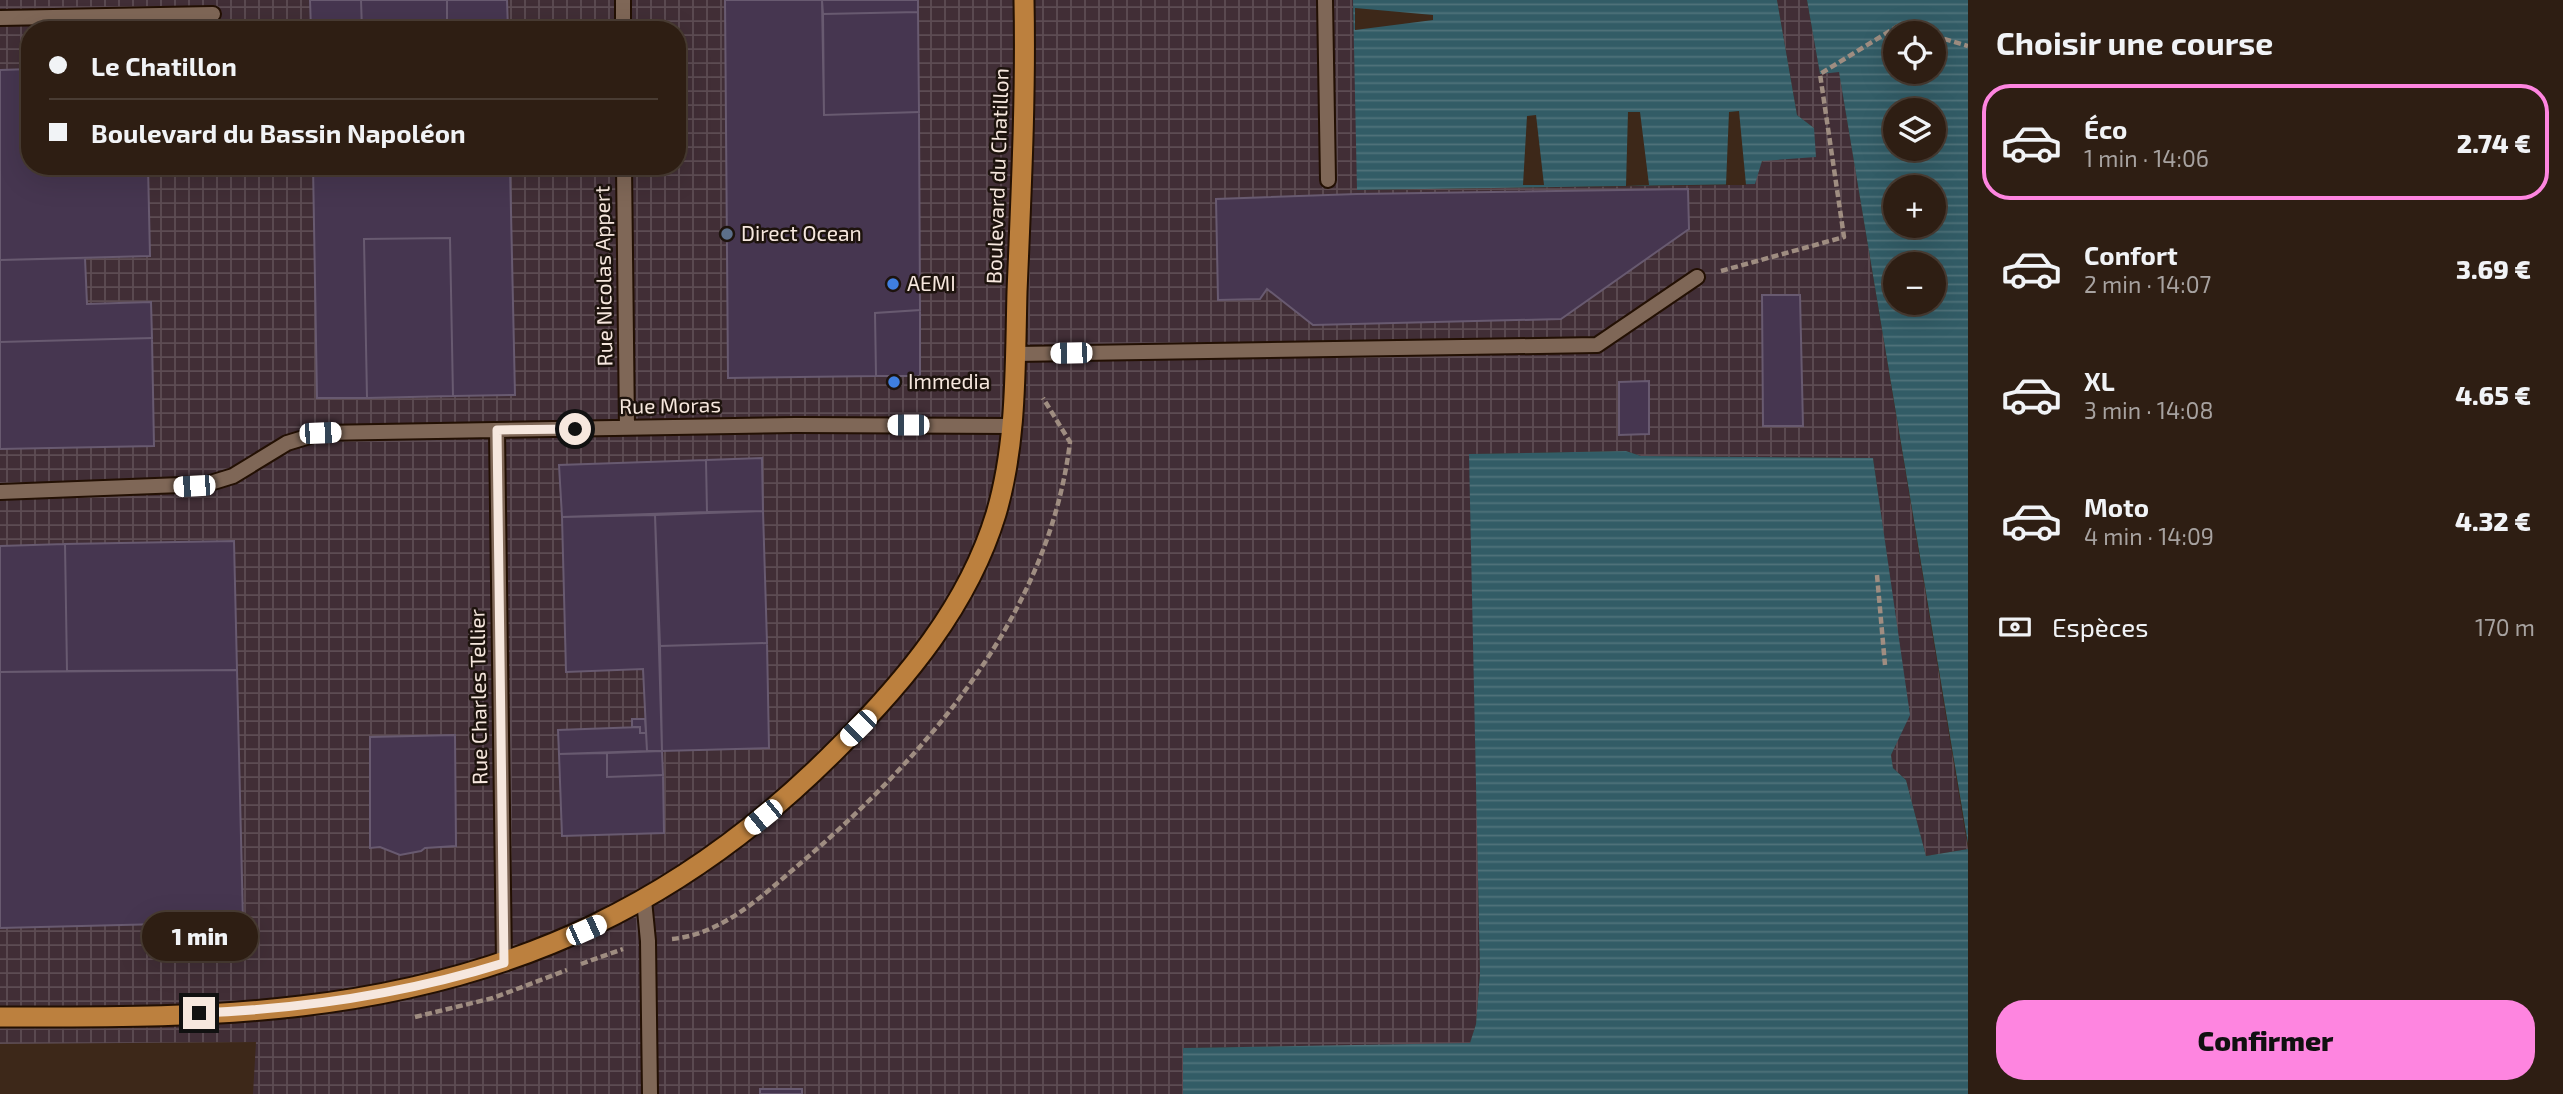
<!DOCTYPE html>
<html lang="fr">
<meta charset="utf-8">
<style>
:root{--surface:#2e1e13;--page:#36271c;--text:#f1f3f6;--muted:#a7a2a0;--line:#493c33;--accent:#fe85e0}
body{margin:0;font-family:"Exo 2",sans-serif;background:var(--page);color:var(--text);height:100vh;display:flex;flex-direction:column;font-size:26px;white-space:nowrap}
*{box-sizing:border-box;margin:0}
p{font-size:23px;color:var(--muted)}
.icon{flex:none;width:38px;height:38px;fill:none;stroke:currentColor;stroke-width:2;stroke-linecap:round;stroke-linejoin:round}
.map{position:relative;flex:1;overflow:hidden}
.details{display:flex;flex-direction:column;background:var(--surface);width:595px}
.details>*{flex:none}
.top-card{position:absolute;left:21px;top:21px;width:665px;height:154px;border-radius:28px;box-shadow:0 7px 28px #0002,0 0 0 2px var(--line);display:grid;align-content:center;height:154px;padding:0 28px;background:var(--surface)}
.fabs{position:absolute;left:1883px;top:21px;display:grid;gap:14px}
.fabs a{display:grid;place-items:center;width:63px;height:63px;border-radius:50%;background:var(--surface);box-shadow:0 7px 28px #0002,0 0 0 2px var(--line);font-size:35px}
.end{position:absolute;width:32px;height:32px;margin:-16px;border:9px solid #f6e7de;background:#111;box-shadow:0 0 0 4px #111}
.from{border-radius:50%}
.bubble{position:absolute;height:49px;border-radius:24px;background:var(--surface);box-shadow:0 7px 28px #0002,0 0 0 2px var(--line);font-size:23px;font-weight:800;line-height:49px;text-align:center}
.car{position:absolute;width:21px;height:42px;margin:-21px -10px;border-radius:9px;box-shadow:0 0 5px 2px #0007;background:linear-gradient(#fff 24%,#345 0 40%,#fff 0 76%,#345 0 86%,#fff 0)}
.top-card b{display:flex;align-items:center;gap:24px;height:66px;font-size:26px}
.top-card b+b{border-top:2px solid var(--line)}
.top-card i{width:18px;height:18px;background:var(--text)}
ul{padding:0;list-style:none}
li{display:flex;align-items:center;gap:21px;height:116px;margin:0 14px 10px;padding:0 14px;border:4px solid transparent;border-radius:28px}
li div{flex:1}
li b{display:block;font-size:26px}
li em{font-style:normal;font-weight:800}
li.active{border-color:var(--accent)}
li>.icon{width:63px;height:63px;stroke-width:1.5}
h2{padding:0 28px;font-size:32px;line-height:84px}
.pay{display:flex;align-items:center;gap:18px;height:77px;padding:0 28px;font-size:26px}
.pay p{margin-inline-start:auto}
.action{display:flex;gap:14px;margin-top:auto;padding:14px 28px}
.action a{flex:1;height:80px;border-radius:28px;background:var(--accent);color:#111;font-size:28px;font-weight:800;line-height:80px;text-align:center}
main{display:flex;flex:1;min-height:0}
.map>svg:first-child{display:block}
.industrial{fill:url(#industrial-grid);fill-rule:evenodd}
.water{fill:url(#water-rules);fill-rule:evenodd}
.pier{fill:#3d2819}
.building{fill:#463650;stroke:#685a70;stroke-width:2}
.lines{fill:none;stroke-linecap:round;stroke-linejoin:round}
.service-casing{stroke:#231003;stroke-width:18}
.primary-casing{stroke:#231003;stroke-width:23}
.path{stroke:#9f8d81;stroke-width:4.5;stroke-dasharray:7 3.5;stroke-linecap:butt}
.service{stroke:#7f6757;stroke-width:14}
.primary{stroke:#bc803e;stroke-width:19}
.route{stroke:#f6e7de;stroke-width:9}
.service-dot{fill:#5c6f8a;stroke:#1d130d;stroke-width:2.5}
.shop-dot{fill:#3f7fe0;stroke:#1d130d;stroke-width:2.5}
.labels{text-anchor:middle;stroke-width:5;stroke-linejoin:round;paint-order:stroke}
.street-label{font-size:21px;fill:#f6e7de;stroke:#1d130d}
.poi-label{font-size:21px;fill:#f6e7de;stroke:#1d130d;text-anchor:start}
</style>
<main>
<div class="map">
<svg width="1968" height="1094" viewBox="0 0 1968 1094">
<defs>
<pattern id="industrial-grid" width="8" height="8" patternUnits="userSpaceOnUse" patternTransform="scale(1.75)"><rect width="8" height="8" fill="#412e36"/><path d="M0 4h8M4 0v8" fill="none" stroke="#5d4c53"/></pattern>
<pattern id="water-rules" width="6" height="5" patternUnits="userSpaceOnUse" patternTransform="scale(1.75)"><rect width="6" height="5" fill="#325c66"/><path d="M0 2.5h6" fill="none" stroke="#50737b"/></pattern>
</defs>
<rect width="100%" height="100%" fill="#3d2819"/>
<path class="industrial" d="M0,0H1353L1358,190L1726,185L1814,128L1797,115L1777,0H1807L1820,73L1839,71L1968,849L1926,856L1906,780L1893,768L1891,755L1909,715L1873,458L1641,456L1626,451L1470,454L1480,973L1476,1024L1470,1044L1183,1048V1094H253L256,1042L0,1044ZM30,30H677V166H30Z"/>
<path class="water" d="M1353,0H1777L1797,115L1814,128L1816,157L1762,161L1755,184L1357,190Z
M1807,0H1968V844L1839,72L1820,74ZM1895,33H1934V72H1895ZM1934,110V149H1895V110ZM1895,187H1934V226H1895ZM1895,264H1934V303H1895Z
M1626,451L1641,456L1873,458L1910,715L1891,755L1893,768L1906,780L1926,856L1968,849V1094H1183V1048L1470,1043L1476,1024L1480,973L1469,454Z"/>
<path class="pier" d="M1355,8L1433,15V20L1355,30Z
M1739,111L1746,185H1726L1729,112Z
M1628,112H1640L1649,185L1626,186Z
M1536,115L1544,185H1523L1527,116Z"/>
<path class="building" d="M310,0H361L362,30H311Z
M361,0H447V30H362Z
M447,0H507L508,30H447Z
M725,0H822L824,115L919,112L920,310L875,313L876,376L728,378Z
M822,0H918V12L823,14Z
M918,12L919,112L824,115L823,14Z
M30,69V166H148L150,256L0,260V70Z
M313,166H510L515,395L453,396L450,238L364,239L367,398H317Z
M1688,189L1689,229L1561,319L1313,325L1267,289L1260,299L1218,300L1216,199L1357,194Z
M450,238L453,396L367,398L364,239Z
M85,258L87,304L151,302L152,338L0,342V260Z
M1762,295H1800L1803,426H1763Z
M920,310V376H876L875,313Z
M152,338L154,446L0,449V342Z
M1649,381V434L1619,435V382Z
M762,458L763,511L707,512L706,460Z
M706,460L707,512L562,517L559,465Z
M763,511L767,643L660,646L655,515Z
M655,515L662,751H647L643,669L566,672L562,517Z
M234,541L237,670L67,671L65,544Z
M65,544L67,671L0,672V546Z
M767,643L769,748L662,751L660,646Z
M237,670L243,922L0,928V672Z
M632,719H645L646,733H640V727H632Z
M640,727V733H646L647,751L559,754L558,730Z
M455,735L456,846L425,848L421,851L400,855L380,847L370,848V737Z
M662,751L663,775L607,777V753Z
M607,753V777L663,775L664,833L562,836L559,754Z
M760,1089H802V1094H760Z"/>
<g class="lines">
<g class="service-casing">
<path id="service" d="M623,0V30
M1325,0L1328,180
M0,18L213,14
M624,166L627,428
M1015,354L1597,345L1697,277
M497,430L504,963
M0,492L207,484L233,476L287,443L320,433L796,425L1012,426
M644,900L648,941L650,1094"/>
</g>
<g class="primary-casing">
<path id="primary" d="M0,1017C100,1017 202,1018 301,1006C516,981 686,902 839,747C905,681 968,606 996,514C1017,443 1015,366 1017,292C1021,195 1026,97 1024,0"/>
</g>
<path class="path" d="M1934,36L1968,46
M1721,271L1844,237L1820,74L1898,26L1924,33
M1877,575L1885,665
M672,939C724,934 764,894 802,862C929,753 1049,614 1070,442L1043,398
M581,964L623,949
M415,1017L493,998L567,970"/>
<use href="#service" class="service"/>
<use href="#primary" class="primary"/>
</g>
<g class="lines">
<path class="route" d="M199,1013C303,1009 404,994 504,963L497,430L575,429"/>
</g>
<circle class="service-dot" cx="727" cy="234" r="7"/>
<g class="shop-dot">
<circle cx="893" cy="284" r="7"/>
<circle cx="894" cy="382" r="7"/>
</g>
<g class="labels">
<g class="street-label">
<text transform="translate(998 176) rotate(-88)" y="7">Boulevard du Chatillon</text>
<text transform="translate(604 276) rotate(-91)" y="7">Rue Nicolas Appert</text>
<text transform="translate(670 406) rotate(-1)" y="7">Rue Moras</text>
<text transform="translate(479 697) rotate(-91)" y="7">Rue Charles Tellier</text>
</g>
<g class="poi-label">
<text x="741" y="241">Direct Ocean</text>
<text x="907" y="291">AEMI</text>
<text x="908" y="389">Immedia</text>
</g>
</g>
</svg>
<div class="fabs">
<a><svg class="icon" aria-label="locate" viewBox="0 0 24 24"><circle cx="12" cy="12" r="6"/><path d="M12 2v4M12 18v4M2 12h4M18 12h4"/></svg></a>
<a><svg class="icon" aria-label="layers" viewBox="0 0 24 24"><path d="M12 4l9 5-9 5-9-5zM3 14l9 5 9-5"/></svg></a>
<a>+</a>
<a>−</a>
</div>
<i class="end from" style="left:575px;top:429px"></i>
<i class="end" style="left:199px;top:1013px"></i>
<div class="bubble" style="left:142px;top:912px;width:116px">1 min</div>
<i class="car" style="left:1071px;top:353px;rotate:269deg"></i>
<i class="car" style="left:908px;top:425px;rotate:270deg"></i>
<i class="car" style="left:320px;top:433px;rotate:88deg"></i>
<i class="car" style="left:194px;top:486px;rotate:267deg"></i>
<i class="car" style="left:858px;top:728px;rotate:225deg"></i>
<i class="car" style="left:763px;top:817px;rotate:231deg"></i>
<i class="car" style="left:586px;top:930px;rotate:66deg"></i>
<div class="top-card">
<b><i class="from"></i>Le Chatillon</b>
<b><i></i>Boulevard du Bassin Napoléon</b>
</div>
</div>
<section class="details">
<h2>Choisir une course</h2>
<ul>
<li class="active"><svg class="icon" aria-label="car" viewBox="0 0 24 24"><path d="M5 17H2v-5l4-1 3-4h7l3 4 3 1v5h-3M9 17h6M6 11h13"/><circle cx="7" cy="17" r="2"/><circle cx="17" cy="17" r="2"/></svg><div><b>Éco</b><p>1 min · 14:06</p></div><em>2.74 €</em></li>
<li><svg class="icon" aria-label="car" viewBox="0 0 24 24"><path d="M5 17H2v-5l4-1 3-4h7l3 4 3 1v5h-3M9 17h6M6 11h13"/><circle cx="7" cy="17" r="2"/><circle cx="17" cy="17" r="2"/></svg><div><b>Confort</b><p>2 min · 14:07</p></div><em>3.69 €</em></li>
<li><svg class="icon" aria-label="car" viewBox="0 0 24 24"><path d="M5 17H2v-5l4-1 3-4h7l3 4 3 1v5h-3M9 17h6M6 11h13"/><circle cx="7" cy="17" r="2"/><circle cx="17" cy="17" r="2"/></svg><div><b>XL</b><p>3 min · 14:08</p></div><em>4.65 €</em></li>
<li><svg class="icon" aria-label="car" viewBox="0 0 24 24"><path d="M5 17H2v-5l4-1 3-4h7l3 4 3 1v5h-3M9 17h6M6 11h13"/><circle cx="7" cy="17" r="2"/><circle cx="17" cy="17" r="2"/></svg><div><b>Moto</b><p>4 min · 14:09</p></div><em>4.32 €</em></li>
</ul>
<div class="pay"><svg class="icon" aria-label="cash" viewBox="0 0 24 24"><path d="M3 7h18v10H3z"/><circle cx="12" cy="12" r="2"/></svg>Espèces<p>170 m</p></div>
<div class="action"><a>Confirmer</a></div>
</section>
</main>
